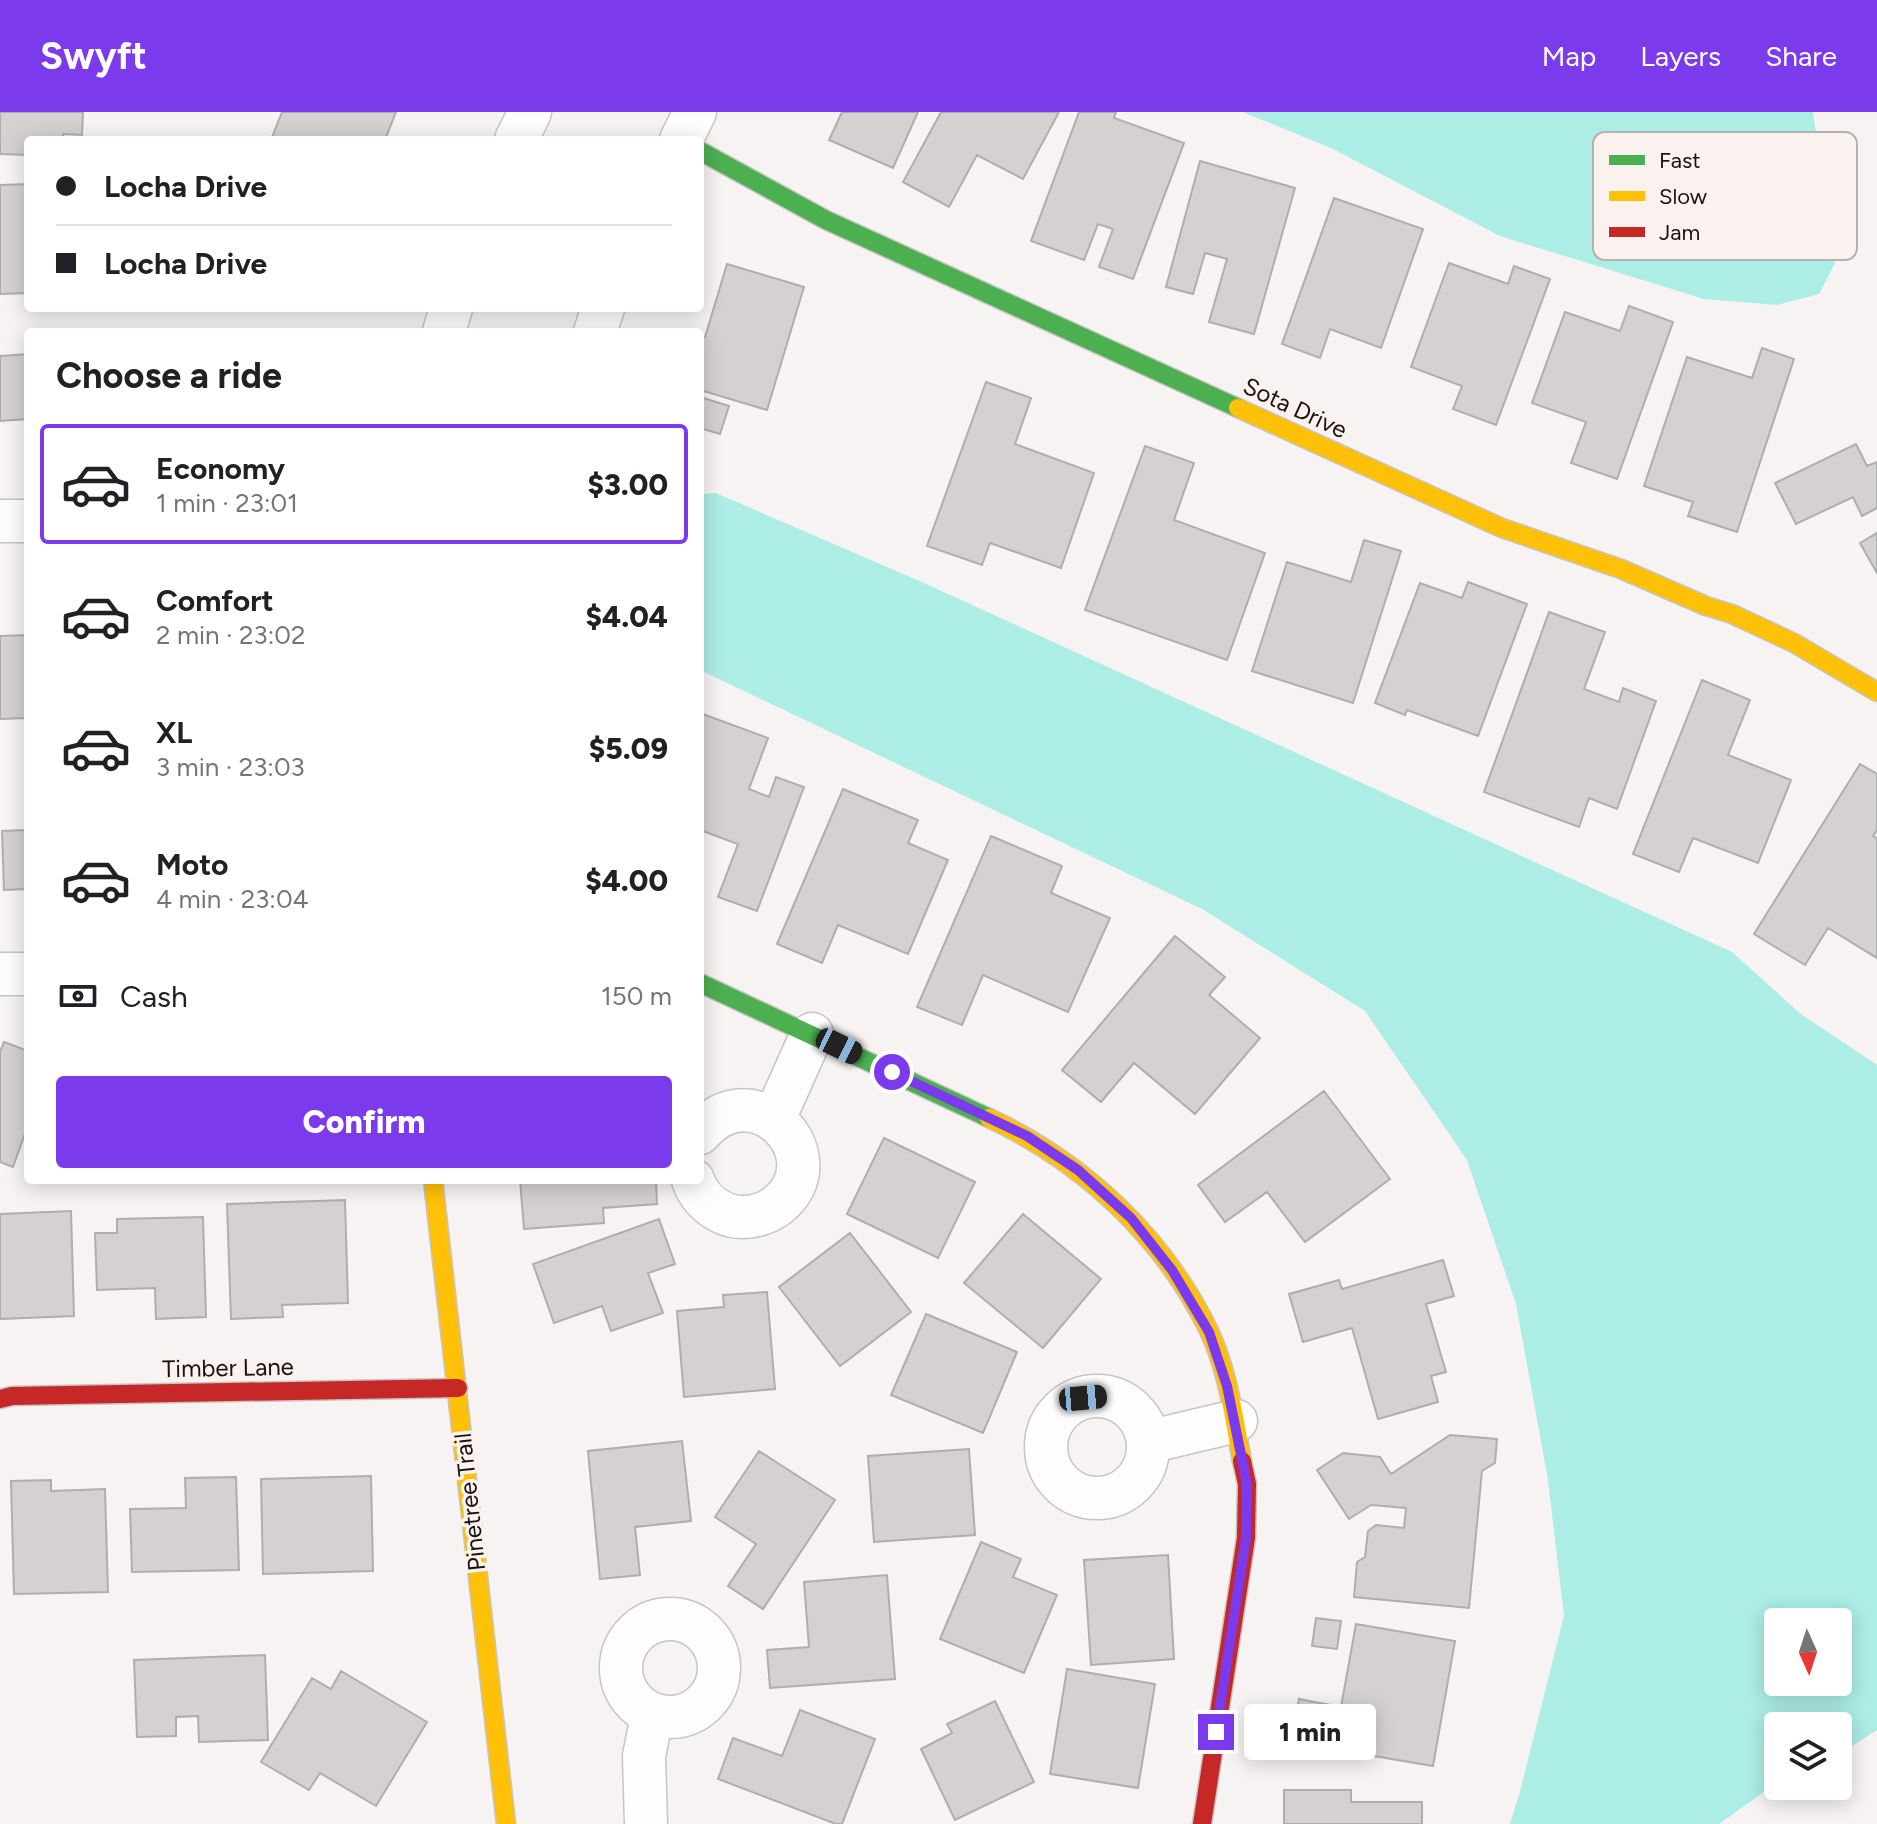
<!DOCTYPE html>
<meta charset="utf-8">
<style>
:root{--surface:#fff;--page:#f2f2f2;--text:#202124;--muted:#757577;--line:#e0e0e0;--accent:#7c3aed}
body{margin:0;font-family:Figtree,sans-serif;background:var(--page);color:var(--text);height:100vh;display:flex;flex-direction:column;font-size:30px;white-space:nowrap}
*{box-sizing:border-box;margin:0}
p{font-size:26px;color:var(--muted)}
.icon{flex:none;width:44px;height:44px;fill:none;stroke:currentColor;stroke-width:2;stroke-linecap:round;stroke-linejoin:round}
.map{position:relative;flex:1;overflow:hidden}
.details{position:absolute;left:24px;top:216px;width:680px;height:856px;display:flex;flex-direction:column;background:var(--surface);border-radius:8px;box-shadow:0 4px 20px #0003}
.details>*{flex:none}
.hud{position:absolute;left:24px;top:24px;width:680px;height:176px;border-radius:8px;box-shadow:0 4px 20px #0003;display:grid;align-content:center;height:176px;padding:0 32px;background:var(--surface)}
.needle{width:52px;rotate:177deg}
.fabs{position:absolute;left:1764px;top:1496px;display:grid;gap:16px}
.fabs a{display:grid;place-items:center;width:88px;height:88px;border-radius:8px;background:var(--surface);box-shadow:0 4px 20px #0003;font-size:40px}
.end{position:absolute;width:36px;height:36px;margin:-18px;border:10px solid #7c3aed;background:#fff;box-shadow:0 0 0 4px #fff}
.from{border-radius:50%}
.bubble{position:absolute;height:56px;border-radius:8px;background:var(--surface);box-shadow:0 4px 20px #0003;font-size:26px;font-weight:800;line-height:56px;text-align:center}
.car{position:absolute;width:24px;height:48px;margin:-24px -12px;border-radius:10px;box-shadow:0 0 6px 2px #0007;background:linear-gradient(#222 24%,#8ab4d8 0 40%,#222 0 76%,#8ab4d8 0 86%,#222 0)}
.hud b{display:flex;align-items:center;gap:28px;height:76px;font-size:30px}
.hud b+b{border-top:2px solid var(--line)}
.hud i{width:20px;height:20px;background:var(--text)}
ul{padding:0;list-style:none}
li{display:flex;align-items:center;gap:24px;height:120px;margin:0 16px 12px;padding:0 16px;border:4px solid transparent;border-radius:8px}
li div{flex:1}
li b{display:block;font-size:30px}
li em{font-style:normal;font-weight:800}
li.selected{border-color:var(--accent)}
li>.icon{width:72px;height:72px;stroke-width:1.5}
h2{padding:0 32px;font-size:36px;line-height:96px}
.pay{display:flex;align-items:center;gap:20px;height:88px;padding:0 32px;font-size:30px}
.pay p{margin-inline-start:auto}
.primary-button{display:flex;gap:16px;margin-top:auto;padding:16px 32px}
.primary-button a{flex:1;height:92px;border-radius:8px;background:var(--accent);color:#fff;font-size:32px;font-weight:800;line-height:92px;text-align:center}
header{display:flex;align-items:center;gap:48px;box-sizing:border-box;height:112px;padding:0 40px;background:var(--accent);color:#fff}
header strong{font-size:38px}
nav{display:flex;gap:44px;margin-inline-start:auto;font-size:28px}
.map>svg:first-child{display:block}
.water{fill:#acede6;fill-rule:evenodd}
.building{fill:#d4d1d0;stroke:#b0adad;stroke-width:2}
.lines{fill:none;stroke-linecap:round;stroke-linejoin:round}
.street-casing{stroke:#c7c4c3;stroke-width:45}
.fast-casing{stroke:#c7c4c3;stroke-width:21}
.slow-casing{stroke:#c7c4c3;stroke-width:21}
.jam-casing{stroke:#c7c4c3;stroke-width:21}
.street{stroke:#fefdfd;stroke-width:42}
.fast{stroke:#4caf50;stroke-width:18}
.slow{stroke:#ffc107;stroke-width:18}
.jam{stroke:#c62828;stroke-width:18}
.route{stroke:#7c3aed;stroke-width:10}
.labels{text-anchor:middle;stroke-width:7;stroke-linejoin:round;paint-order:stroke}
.street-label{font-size:24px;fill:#171413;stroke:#faf2ef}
.key{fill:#faf2ef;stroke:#b6afad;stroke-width:2}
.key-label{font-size:22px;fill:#171413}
</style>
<header>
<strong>Swyft</strong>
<nav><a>Map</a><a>Layers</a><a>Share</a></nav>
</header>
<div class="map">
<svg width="1877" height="1712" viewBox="0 0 1877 1712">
<rect width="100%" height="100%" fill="#f7f3f2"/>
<path class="water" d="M1243,0H1813L1835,151L1819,182L1777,193L1704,187L1500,124L1333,37Z
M716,381L924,471L1732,840L1802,903L1877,953V1618L1838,1643V1614H1778V1670L1719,1712H1510L1521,1676L1564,1504L1548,1368L1516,1192L1467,1048L1365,899L1202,797L700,558V382ZM1778,1510H1838V1570H1778Z"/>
<path class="building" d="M0,0H83L82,23L63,22V28H28V43L0,42Z
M282,0H396L385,28H271Z
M842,0H918L893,56L829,28Z
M941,0H1059L1023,67L977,43L949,95L903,70Z
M1079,0H1116L1114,6L1184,31L1133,167L1099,155L1113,117L1098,112L1084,148L1031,129Z
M1200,49L1295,76L1254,222L1209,210L1227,147L1205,141L1193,182L1166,175Z
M28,72V181L0,182V73Z
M1334,86L1423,117L1381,236L1330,217L1320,246L1282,232Z
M1449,151L1508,172L1514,154L1550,167L1496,313L1453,297L1462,274L1411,255Z
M727,152L804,175L767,298L700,278V224L705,225Z
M1629,194L1673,210L1617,367L1571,351L1586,310L1532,291L1565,200L1620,219Z
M1762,236L1794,247L1737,420L1688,404L1693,390L1644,374L1687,245L1752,266Z
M28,242V307L0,309V244Z
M986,270L1031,286L1015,332L1094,361L1061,456L990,431L982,453L927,434Z
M700,285L729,294L720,322L700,316Z
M1856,332L1867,354L1877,350V396L1862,404L1853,385L1796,412L1775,371Z
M1145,334L1194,351L1174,408L1265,441L1227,548L1085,498Z
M1877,421V461L1860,431Z
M1364,428L1401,439L1353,591L1252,559L1287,450L1351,470Z
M1468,470L1527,492L1478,624L1407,598L1405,603L1375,591L1420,471L1462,486Z
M1549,500L1605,520L1584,577L1619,590L1623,576L1656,589L1617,697L1589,686L1579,715L1484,680Z
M28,523V606L0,607V524Z
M1702,568L1750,588L1728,643L1791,668L1758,751L1693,726L1679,760L1633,742Z
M700,601L768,626L749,677L769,685L776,665L804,675L757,799L718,785L738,732L700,718Z
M1860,652L1877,662V718L1873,724L1877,726V846L1828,816L1805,853L1754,822Z
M843,677L918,708L908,731L948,748L908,842L838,813L822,851L777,832Z
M25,701H28V777L4,778L2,719L25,718Z
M991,724L1062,754L1051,781L1110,806L1068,900L983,863L962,913L917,895Z
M1175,824L1225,865L1209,883L1260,926L1195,1002L1134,951L1101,990L1062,958Z
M4,930L28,939V1013L13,1055L0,1050V940Z
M1324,979L1390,1067L1305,1130L1267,1080L1225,1110L1198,1073Z
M884,1026L975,1070L938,1146L847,1102Z
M520,1068H656L657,1092L603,1096L604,1111L524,1117Z
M345,1088L348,1191L282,1193L283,1205L231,1207L227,1092Z
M71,1099L74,1204L0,1207V1102Z
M1023,1102L1101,1167L1043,1236L964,1171Z
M203,1105L206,1205L156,1207L155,1176L97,1178L95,1121H117V1107Z
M659,1107L675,1152L648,1161L663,1201L611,1219L602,1194L554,1211L533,1152Z
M850,1121L911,1200L840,1254L779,1175Z
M1443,1148L1454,1184L1426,1192L1446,1260L1431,1264L1438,1290L1378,1307L1352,1216L1303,1230L1289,1182L1339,1168L1342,1177Z
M767,1180L775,1277L684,1285L677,1199L724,1195L723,1183Z
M926,1202L1017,1240L983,1321L891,1283Z
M1450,1323L1497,1327L1495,1351L1482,1359L1469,1496L1354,1485L1357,1450L1365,1445L1368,1419L1376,1413L1404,1416L1406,1396L1371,1393L1349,1407L1317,1358L1343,1341L1380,1345L1391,1362Z
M682,1329L691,1409L635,1415L640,1463L600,1467L588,1339Z
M969,1337L975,1423L874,1430L868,1344Z
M759,1339L835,1388L763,1497L728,1474L756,1432L715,1405Z
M371,1364L373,1459L263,1462L261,1367Z
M236,1365L239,1458L132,1460L130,1397L186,1396L185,1366Z
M51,1368V1379L105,1377L108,1480L14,1482L11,1369Z
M981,1430L1021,1447L1013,1465L1057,1483L1024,1561L940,1527Z
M1168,1443L1174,1547L1091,1553L1084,1448Z
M887,1463L895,1567L770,1576L767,1538L809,1535L804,1470Z
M1316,1506L1341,1509L1337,1537L1312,1534Z
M1356,1512L1455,1529L1433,1654L1291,1630L1299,1587L1341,1595Z
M265,1543L268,1628L199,1630L198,1604L176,1605V1624L137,1625L134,1548Z
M1067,1557L1155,1572L1138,1676L1050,1662Z
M341,1559L427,1610L376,1694L320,1661L309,1678L261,1650L312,1566L331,1577Z
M995,1589L1034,1670L955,1708L921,1637L952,1621L947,1612Z
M800,1598L875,1627L842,1712H836L718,1667L733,1626L782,1644Z
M1284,1678H1351V1690H1422V1712H1284Z"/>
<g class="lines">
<g class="street-casing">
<path id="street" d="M516,28L530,0
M681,28L695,0
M444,220L451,196
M595,220L603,196
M0,409H28
M0,862H28
M774,1007L812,922
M693,1068C699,1086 714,1099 732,1104C748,1107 765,1103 778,1093C837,1044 754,957 700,1021
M1046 1335a51 51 0 1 1 102 0a51 51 0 1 1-102 0Z
M1148,1330L1236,1309
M621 1556a49 49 0 1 1 98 0a49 49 0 1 1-98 0Z
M646,1712L644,1644L652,1604"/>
</g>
<g class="fast-casing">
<path id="fast" d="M700,39L826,108L1238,296
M700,871L989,1006"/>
</g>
<g class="slow-casing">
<path id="slow" d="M1238,296L1502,416L1621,457L1706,494L1732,502L1794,531L1877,580
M989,1006C1083,1050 1163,1124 1209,1219C1228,1259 1234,1306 1242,1349
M433,1068L506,1712"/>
</g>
<g class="jam-casing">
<path id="jam" d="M0,1287L12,1284L458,1276
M1202,1712L1246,1426L1247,1372L1242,1349"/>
</g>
<use href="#street" class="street"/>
<use href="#fast" class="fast"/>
<use href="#slow" class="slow"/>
<use href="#jam" class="jam"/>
</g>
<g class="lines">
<path class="route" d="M892,960L1027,1024L1078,1058L1131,1106L1172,1158L1209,1220L1227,1274L1247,1372L1246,1426L1216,1620"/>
</g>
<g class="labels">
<g class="street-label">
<text transform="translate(1295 296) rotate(25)" y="8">Sota Drive</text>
<text transform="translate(228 1256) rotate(-1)" y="8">Timber Lane</text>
<text transform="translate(470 1390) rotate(-96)" y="8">Pinetree Trail</text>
</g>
</g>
<rect x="1593" y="20" width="264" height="128" rx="12" class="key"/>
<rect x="1609" y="43" width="36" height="10" fill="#4caf50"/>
<rect x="1609" y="79" width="36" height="10" fill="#ffc107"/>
<rect x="1609" y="115" width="36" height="10" fill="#c62828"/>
<g class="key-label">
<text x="1659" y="56">Fast</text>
<text x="1659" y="92">Slow</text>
<text x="1659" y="128">Jam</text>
</g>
</svg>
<div class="fabs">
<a><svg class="needle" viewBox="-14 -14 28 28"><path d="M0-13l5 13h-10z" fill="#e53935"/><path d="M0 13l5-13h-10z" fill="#757577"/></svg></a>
<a><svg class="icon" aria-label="layers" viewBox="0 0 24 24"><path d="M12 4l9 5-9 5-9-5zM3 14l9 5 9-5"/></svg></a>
</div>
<i class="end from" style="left:892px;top:960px"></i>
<i class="end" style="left:1216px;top:1620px"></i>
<div class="bubble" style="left:1244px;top:1592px;width:132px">1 min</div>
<i class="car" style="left:839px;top:934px;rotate:116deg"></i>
<i class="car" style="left:1083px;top:1286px;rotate:85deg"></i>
<div class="hud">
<b><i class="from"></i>Locha Drive</b>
<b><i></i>Locha Drive</b>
</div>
<section class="details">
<h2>Choose a ride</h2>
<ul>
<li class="selected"><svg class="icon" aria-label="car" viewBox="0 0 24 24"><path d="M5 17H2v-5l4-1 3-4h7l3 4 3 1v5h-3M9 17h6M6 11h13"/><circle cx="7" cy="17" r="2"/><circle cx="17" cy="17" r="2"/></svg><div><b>Economy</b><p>1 min · 23:01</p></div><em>$3.00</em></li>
<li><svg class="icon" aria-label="car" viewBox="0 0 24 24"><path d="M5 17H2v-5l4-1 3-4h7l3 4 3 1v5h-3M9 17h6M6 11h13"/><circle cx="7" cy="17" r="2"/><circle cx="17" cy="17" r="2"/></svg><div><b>Comfort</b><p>2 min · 23:02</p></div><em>$4.04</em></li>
<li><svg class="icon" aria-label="car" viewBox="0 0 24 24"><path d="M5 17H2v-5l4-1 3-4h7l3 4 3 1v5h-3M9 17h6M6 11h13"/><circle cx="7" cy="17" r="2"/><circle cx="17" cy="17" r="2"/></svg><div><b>XL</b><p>3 min · 23:03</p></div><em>$5.09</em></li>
<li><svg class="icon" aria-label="car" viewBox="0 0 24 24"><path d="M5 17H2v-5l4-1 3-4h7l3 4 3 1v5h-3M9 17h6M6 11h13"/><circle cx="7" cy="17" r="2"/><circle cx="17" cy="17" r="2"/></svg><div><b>Moto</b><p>4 min · 23:04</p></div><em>$4.00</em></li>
</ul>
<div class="pay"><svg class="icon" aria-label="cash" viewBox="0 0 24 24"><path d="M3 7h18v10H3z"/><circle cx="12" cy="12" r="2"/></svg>Cash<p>150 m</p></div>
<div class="primary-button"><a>Confirm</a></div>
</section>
</div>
